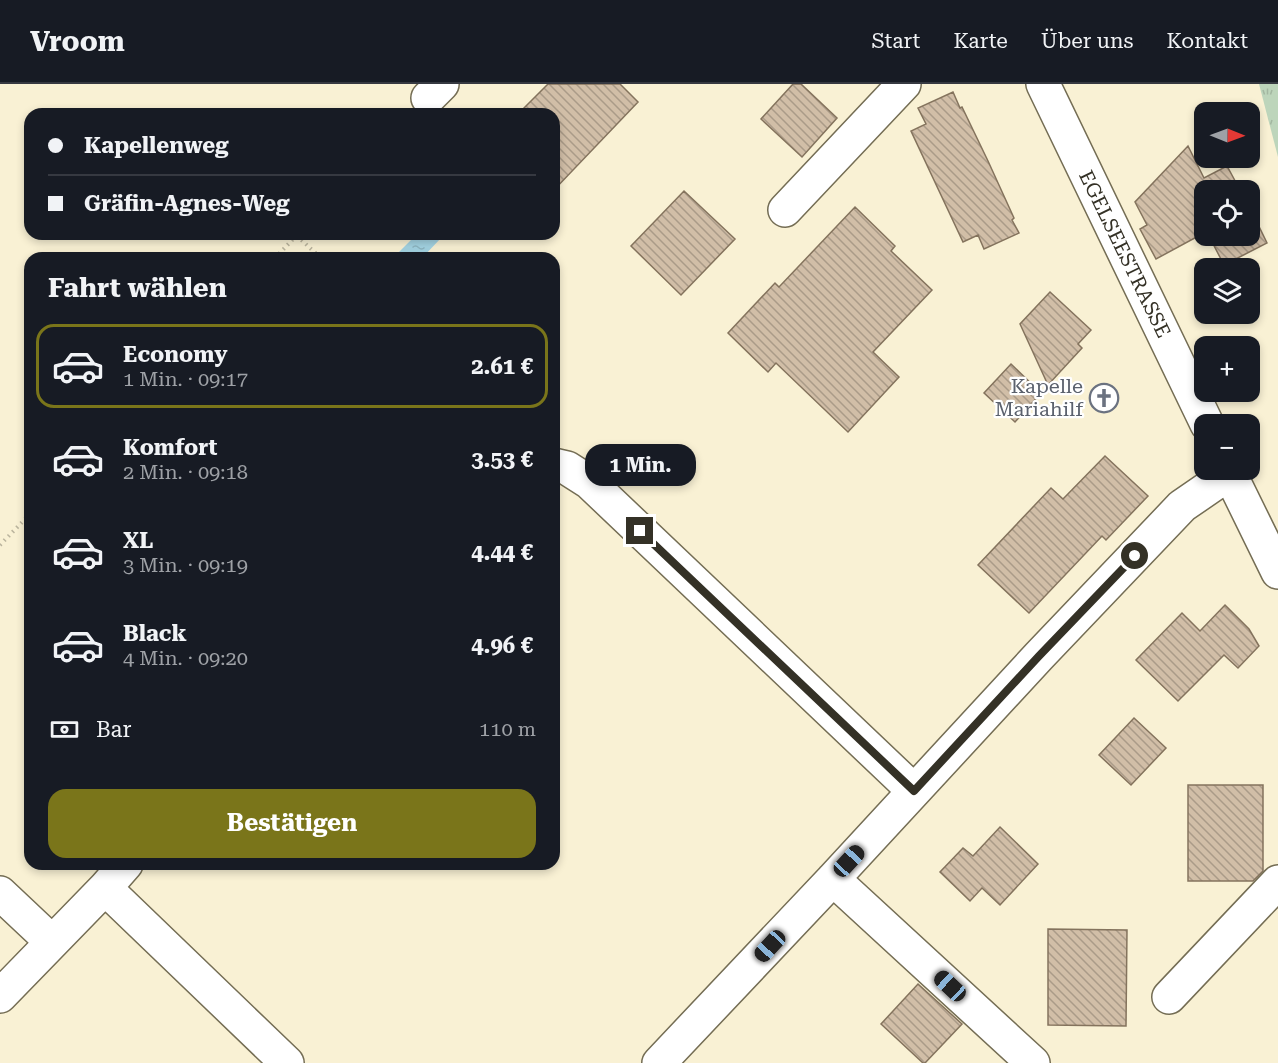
<!DOCTYPE html>
<html lang="de">
<meta charset="utf-8">
<style>
:root{--surface:#171b24;--page:#242831;--text:#f1f3f6;--muted:#9ea1a6;--line:#363941;--accent:#7a751a}
body{margin:0;font-family:"Roboto Serif",serif;background:var(--page);color:var(--text);height:100vh;display:flex;flex-direction:column;font-size:22px;white-space:nowrap}
*{box-sizing:border-box;margin:0}
p{font-size:20px;color:var(--muted)}
.icon{flex:none;width:33px;height:33px;fill:none;stroke:currentColor;stroke-width:2;stroke-linecap:round;stroke-linejoin:round}
.map{position:relative;flex:1;overflow:hidden}
.details{position:absolute;left:24px;top:168px;width:536px;height:618px;display:flex;flex-direction:column;background:var(--surface);border-radius:18px;box-shadow:0 3px 9px #0003}
.details>*{flex:none}
.hud{position:absolute;left:24px;top:24px;width:536px;height:132px;border-radius:18px;box-shadow:0 3px 9px #0003;display:grid;align-content:center;height:132px;padding:0 24px;background:var(--surface)}
.needle{width:39px;rotate:91deg}
.controls{position:absolute;left:1194px;top:18px;display:grid;gap:12px}
.controls a{display:grid;place-items:center;width:66px;height:66px;border-radius:12px;background:var(--surface);box-shadow:0 3px 9px #0003;font-size:30px}
.end{position:absolute;width:27px;height:27px;margin:-14px;border:8px solid #343126;background:#fff;box-shadow:0 0 0 3px #fff}
.from{border-radius:50%}
.bubble{position:absolute;height:42px;border-radius:18px;background:var(--surface);box-shadow:0 3px 9px #0003;font-size:20px;font-weight:700;line-height:42px;text-align:center}
.car{position:absolute;width:18px;height:36px;margin:-18px -9px;border-radius:8px;box-shadow:0 0 4px 2px #0007;background:linear-gradient(#222 24%,#8ab4d8 0 40%,#222 0 76%,#8ab4d8 0 86%,#222 0)}
.hud b{display:flex;align-items:center;gap:21px;height:57px;font-size:22px}
.hud b+b{border-top:2px solid var(--line)}
.hud i{width:15px;height:15px;background:var(--text)}
ul{padding:0;list-style:none}
li{display:flex;align-items:center;gap:18px;height:84px;margin:0 12px 9px;padding:0 12px;border:3px solid transparent;border-radius:18px}
li div{flex:1}
li b{display:block;font-size:22px}
li em{font-style:normal;font-weight:700}
li.selected{border-color:var(--accent)}
li>.icon{width:54px;height:54px;stroke-width:1.5}
h2{padding:0 24px;font-size:27px;line-height:72px}
.pay{display:flex;align-items:center;gap:15px;height:66px;padding:0 24px;font-size:22px}
.pay p{margin-inline-start:auto}
.button{display:flex;gap:12px;margin-top:auto;padding:12px 24px}
.button a{flex:1;height:69px;border-radius:18px;background:var(--accent);color:#fff;font-size:24px;font-weight:700;line-height:69px;text-align:center}
header{display:flex;align-items:center;gap:36px;box-sizing:border-box;height:84px;padding:0 30px;background:var(--surface);border-bottom:2px solid var(--line)}
header strong{font-size:28px}
nav{display:flex;gap:33px;margin-inline-start:auto;font-size:21px}
.map>svg:first-child{display:block}
.grass{fill:url(#grass-tufts)}
.water{fill:url(#water-ripples)}
.building{fill:url(#building-back-hatch);stroke:#84735d;stroke-width:1.5}
.lines{fill:none;stroke-linecap:round;stroke-linejoin:round}
.minor-casing{stroke:#746d54;stroke-width:36}
.path{stroke:#bab49d;stroke-width:4;stroke-dasharray:1.5 4.5;stroke-linecap:butt}
.minor{stroke:#fff;stroke-width:33}
.route{stroke:#343126;stroke-width:8}
.labels{text-anchor:middle;stroke-width:4.5;stroke-linejoin:round;paint-order:stroke}
.street-label{font-size:20px;fill:#343126;stroke:#fff}
.worship-label{font-size:20px;fill:#5b616d;stroke:#fff;text-anchor:end}
</style>
<header>
<strong>Vroom</strong>
<nav><a>Start</a><a>Karte</a><a>Über uns</a><a>Kontakt</a></nav>
</header>
<div class="map">
<svg width="1278" height="979" viewBox="0 0 1278 979">
<defs>
<pattern id="grass-tufts" width="24" height="20" patternUnits="userSpaceOnUse" patternTransform="scale(1.5)"><rect width="24" height="20" fill="#bdd5bb"/><path d="M3 7l-1-3M5 7V3M7 7l1-3M15 17l-1-3M17 17v-4M19 17l1-3" fill="none" stroke="#a3b7a1"/></pattern>
<pattern id="water-ripples" width="26" height="14" patternUnits="userSpaceOnUse" patternTransform="scale(1.5)"><rect width="26" height="14" fill="#a3d3e2"/><path d="M2 4q2-2 4 0t4 0M15 11q2-2 4 0t4 0" fill="none" stroke="#8db6c2"/></pattern>
<pattern id="building-back-hatch" width="6" height="6" patternUnits="userSpaceOnUse" patternTransform="scale(1.5)"><rect width="6" height="6" fill="#d1bea7"/><path d="M-1 5l2 2M0 0l6 6M5-1l2 2" fill="none" stroke="#aa9b88"/></pattern>
</defs>
<rect width="100%" height="100%" fill="#f9f1d4"/>
<path class="grass" d="M1259,0H1278V73Z"/>
<path class="water" d="M417,150H442V153L422,174H393Z"/>
<path class="building" d="M548,0H620L638,18L554,106V30H518Z
M793,0H801L837,34L802,73L761,35Z
M953,8L960,24L962,23L988,77L1014,134L1012,136L1019,149L984,165L978,151L963,158L911,47L926,40L918,24Z
M1188,62L1204,94L1227,82L1240,106H1204V149L1156,175L1140,145L1147,141L1135,118Z
M684,107L735,155L681,211L631,162Z
M855,123L895,162L891,167L932,206L873,268L899,293L848,348L776,279L768,288L728,249L775,199L779,203Z
M1250,124L1267,159L1224,181L1209,152H1250Z
M1050,208L1091,246L1078,260L1082,264L1048,301L1020,240Z
M1011,280L1041,309L1015,338L984,309Z
M1105,372L1148,412L1106,456L1102,452L1029,529L978,481L1051,404L1063,415Z
M1225,521L1249,545L1259,562L1238,584L1224,571L1178,617L1136,576L1182,529L1200,547Z
M1134,634L1166,664L1131,701L1099,671Z
M1188,701H1263V787L1253,797H1188Z
M1000,743L1038,780L1000,821L982,804L970,817L940,788L963,764L973,772Z
M1048,845L1127,846L1126,942L1048,941Z
M918,900L962,940L925,979H923L881,940Z"/>
<g class="lines">
<g class="minor-casing">
<path id="minor" d="M1043,0L1207,340
M428,14L442,0
M785,126L904,0
M554,381L567,384L589,398L914,707
M1228,386L1278,488
M833,795L1033,979
M105,804L287,979
M0,809L52,858
M0,912L105,804L126,780
M1169,913L1278,798
M659,979L833,795L1039,572L1182,422L1230,389"/>
</g>
<path class="path" d="M297,152L321,174
M275,174L298,150
M0,461L30,430"/>
<use href="#minor" class="minor"/>
</g>
<g class="lines">
<path class="route" d="M640,447L914,707L1039,572L1135,472"/>
</g>
<defs>
<g id="church-ring" transform="scale(1.5)"><circle r="9.5" fill="#fff" stroke="#6b7280" stroke-width="1.5"/><path d="M-1.2-6h2.4v3.5h3.3v2.4h-3.3V6h-2.4V-.1h-3.3v-2.4h3.3Z" fill="#6b7280"/></g>
</defs>
<g fill-rule="evenodd">
<use href="#church-ring" x="1104" y="314"/>
</g>
<g class="labels">
<g class="street-label">
<text transform="translate(1125 170) rotate(64)" y="7">EGELSEESTRASSE</text>
</g>
<g class="worship-label">
<text x="1083" y="309">Kapelle<tspan x="1083" dy="23">Mariahilf</tspan></text>
</g>
</g>
</svg>
<div class="controls">
<a><svg class="needle" viewBox="-14 -14 28 28"><path d="M0-13l5 13h-10z" fill="#e53935"/><path d="M0 13l5-13h-10z" fill="#9ea1a6"/></svg></a>
<a><svg class="icon" aria-label="locate" viewBox="0 0 24 24"><circle cx="12" cy="12" r="6"/><path d="M12 2v4M12 18v4M2 12h4M18 12h4"/></svg></a>
<a><svg class="icon" aria-label="layers" viewBox="0 0 24 24"><path d="M12 4l9 5-9 5-9-5zM3 14l9 5 9-5"/></svg></a>
<a>+</a>
<a>−</a>
</div>
<i class="end from" style="left:1135px;top:472px"></i>
<i class="end" style="left:640px;top:447px"></i>
<div class="bubble" style="left:585px;top:360px;width:111px">1 Min.</div>
<i class="car" style="left:849px;top:777px;rotate:43deg"></i>
<i class="car" style="left:770px;top:862px;rotate:223deg"></i>
<i class="car" style="left:950px;top:902px;rotate:313deg"></i>
<div class="hud">
<b><i class="from"></i>Kapellenweg</b>
<b><i></i>Gräfin-Agnes-Weg</b>
</div>
<section class="details">
<h2>Fahrt wählen</h2>
<ul>
<li class="selected"><svg class="icon" aria-label="car" viewBox="0 0 24 24"><path d="M5 17H2v-5l4-1 3-4h7l3 4 3 1v5h-3M9 17h6M6 11h13"/><circle cx="7" cy="17" r="2"/><circle cx="17" cy="17" r="2"/></svg><div><b>Economy</b><p>1 Min. · 09:17</p></div><em>2.61 €</em></li>
<li><svg class="icon" aria-label="car" viewBox="0 0 24 24"><path d="M5 17H2v-5l4-1 3-4h7l3 4 3 1v5h-3M9 17h6M6 11h13"/><circle cx="7" cy="17" r="2"/><circle cx="17" cy="17" r="2"/></svg><div><b>Komfort</b><p>2 Min. · 09:18</p></div><em>3.53 €</em></li>
<li><svg class="icon" aria-label="car" viewBox="0 0 24 24"><path d="M5 17H2v-5l4-1 3-4h7l3 4 3 1v5h-3M9 17h6M6 11h13"/><circle cx="7" cy="17" r="2"/><circle cx="17" cy="17" r="2"/></svg><div><b>XL</b><p>3 Min. · 09:19</p></div><em>4.44 €</em></li>
<li><svg class="icon" aria-label="car" viewBox="0 0 24 24"><path d="M5 17H2v-5l4-1 3-4h7l3 4 3 1v5h-3M9 17h6M6 11h13"/><circle cx="7" cy="17" r="2"/><circle cx="17" cy="17" r="2"/></svg><div><b>Black</b><p>4 Min. · 09:20</p></div><em>4.96 €</em></li>
</ul>
<div class="pay"><svg class="icon" aria-label="cash" viewBox="0 0 24 24"><path d="M3 7h18v10H3z"/><circle cx="12" cy="12" r="2"/></svg>Bar<p>110 m</p></div>
<div class="button"><a>Bestätigen</a></div>
</section>
</div>
